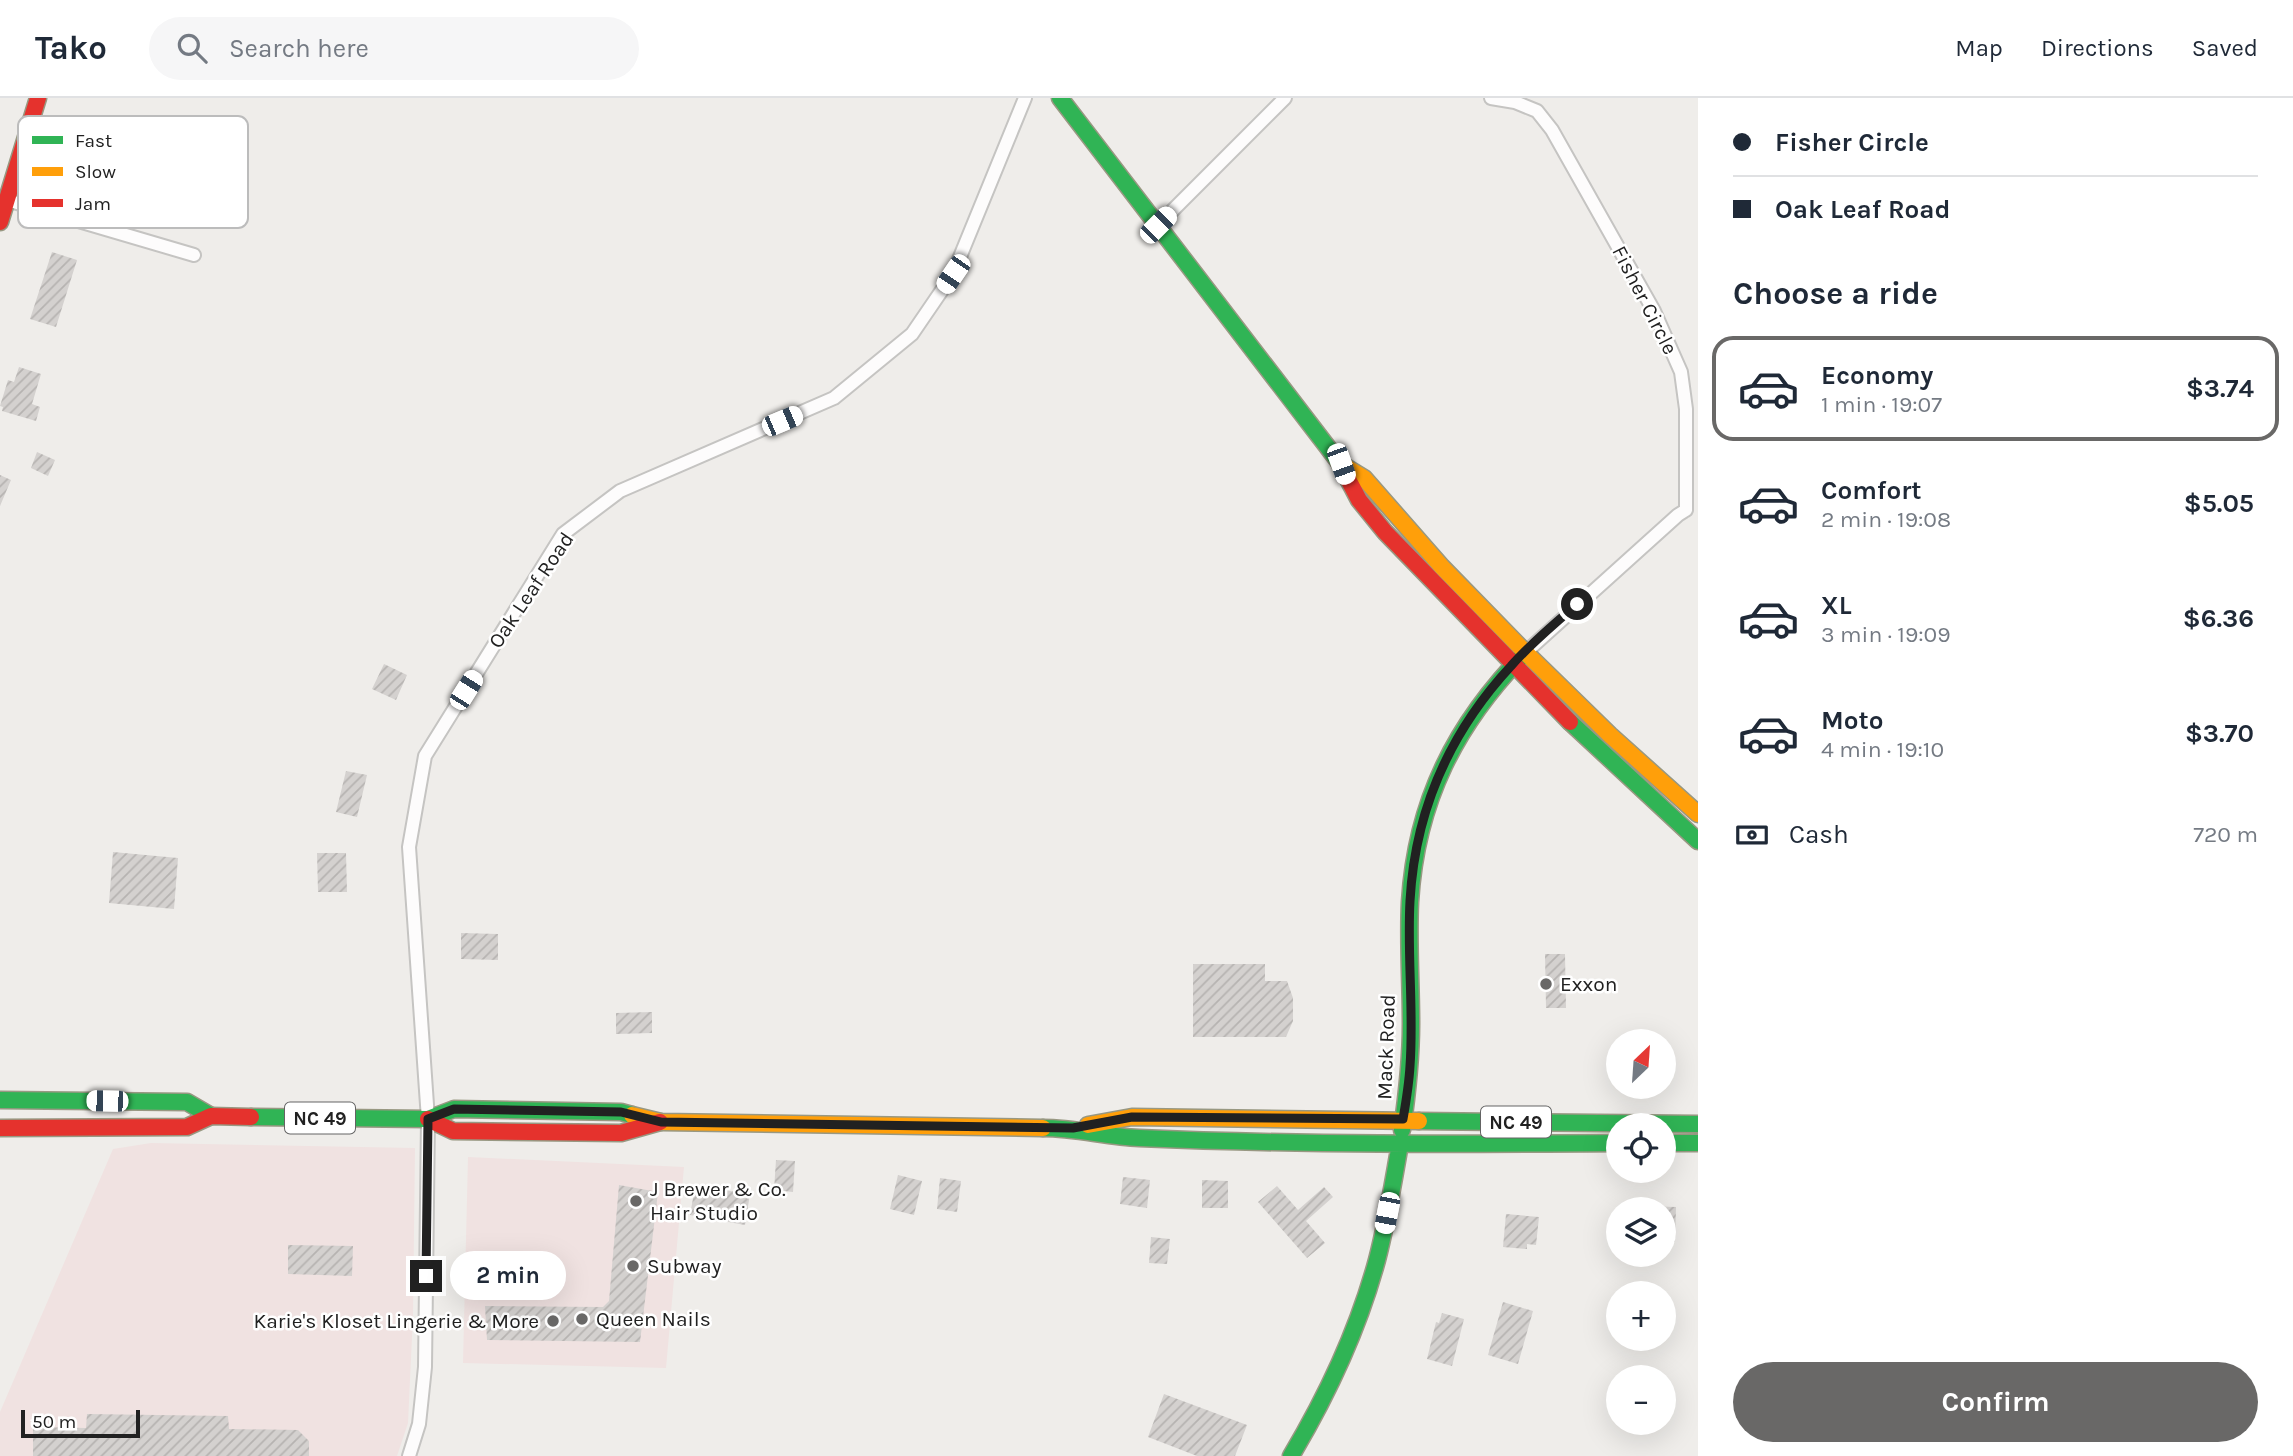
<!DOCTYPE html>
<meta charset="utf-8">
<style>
:root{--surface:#fff;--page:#f6f6f7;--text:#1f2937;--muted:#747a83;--line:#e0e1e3;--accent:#696867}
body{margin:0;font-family:Karla,sans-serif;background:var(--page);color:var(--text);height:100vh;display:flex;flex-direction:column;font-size:26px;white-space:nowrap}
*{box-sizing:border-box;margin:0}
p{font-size:23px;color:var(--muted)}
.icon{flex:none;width:38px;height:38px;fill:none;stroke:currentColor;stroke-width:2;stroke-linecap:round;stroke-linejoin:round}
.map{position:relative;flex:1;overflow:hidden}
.side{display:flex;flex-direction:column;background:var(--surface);width:595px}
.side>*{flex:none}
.banner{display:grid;align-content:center;height:154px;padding:0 35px;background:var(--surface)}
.needle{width:46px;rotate:25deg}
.controls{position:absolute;left:1606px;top:931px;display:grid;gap:14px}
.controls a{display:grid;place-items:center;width:70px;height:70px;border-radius:50%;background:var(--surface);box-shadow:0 7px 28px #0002;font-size:35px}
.scale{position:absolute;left:21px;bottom:18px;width:119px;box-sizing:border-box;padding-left:7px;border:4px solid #212121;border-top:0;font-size:19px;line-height:24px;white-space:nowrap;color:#212121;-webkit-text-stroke:5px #fff;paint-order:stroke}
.end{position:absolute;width:32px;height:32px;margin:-16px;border:9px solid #212121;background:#fff;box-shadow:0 0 0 4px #fff}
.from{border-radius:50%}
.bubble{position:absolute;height:49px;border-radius:24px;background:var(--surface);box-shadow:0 7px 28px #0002;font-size:23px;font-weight:700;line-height:49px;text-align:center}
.car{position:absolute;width:21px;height:42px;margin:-21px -10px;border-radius:9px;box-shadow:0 0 5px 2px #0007;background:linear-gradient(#fff 24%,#345 0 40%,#fff 0 76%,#345 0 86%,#fff 0)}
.banner b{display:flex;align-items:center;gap:24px;height:66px;font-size:26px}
.banner b+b{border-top:2px solid var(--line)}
.banner i{width:18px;height:18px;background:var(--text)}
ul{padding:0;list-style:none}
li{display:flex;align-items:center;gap:21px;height:105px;margin:0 14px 10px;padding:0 21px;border:4px solid transparent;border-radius:21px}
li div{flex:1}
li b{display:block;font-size:26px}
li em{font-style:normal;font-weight:700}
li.selected{border-color:var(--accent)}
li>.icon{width:63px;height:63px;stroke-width:1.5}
h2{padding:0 35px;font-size:32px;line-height:84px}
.pay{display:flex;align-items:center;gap:18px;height:77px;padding:0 35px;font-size:26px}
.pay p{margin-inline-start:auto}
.primary-button{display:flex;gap:14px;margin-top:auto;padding:14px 35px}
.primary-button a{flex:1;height:80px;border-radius:42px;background:var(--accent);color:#fff;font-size:28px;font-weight:700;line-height:80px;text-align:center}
header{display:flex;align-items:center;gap:42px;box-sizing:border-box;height:98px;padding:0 35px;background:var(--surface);border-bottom:2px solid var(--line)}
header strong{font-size:33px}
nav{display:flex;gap:38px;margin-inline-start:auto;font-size:24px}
.search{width:490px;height:63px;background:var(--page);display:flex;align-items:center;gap:18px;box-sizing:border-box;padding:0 24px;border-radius:38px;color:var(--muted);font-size:26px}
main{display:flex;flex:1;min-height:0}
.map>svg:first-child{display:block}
.commercial{fill:#f0e2e1}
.building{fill:url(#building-hatch)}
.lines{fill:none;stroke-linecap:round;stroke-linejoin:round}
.street-casing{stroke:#c5c4c2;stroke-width:16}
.fast-casing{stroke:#989882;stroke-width:19}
.slow-casing{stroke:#989882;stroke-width:19}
.jam-casing{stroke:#989882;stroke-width:19}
.street{stroke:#fdfcfc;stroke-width:12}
.fast{stroke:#30b455;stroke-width:16}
.slow{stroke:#ff9f0a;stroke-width:16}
.jam{stroke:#e5322d;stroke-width:16}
.route{stroke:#212121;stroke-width:9}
.poi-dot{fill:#696867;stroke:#fff;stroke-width:2.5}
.labels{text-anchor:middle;stroke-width:5;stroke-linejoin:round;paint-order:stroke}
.shield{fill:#fff;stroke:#646464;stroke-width:2}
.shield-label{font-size:19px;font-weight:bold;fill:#212121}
.street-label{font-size:21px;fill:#212121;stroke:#fff}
.poi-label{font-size:21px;fill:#212121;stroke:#fff;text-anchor:start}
.key{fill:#fff;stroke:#bcbcbc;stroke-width:2}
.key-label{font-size:19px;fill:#212121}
</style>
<header>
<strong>Tako</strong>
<div class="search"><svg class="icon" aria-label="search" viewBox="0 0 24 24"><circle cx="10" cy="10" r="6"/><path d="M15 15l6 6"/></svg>Search here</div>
<nav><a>Map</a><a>Directions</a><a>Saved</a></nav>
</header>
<main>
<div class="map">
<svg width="1698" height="1358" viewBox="0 0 1698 1358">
<defs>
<pattern id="building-hatch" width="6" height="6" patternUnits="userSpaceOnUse" patternTransform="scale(1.75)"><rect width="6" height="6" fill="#d4d1cf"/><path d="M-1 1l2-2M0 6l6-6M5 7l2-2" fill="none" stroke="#b6b3b1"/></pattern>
</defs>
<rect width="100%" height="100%" fill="#efedea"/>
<path class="commercial" d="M151,1045L415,1050L413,1217L408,1325L397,1358H0V1314L113,1051Z
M468,1059L684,1069L666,1270L463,1265Z"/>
<path class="building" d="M52,154L77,162L56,229L30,221Z
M19,269L41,276L32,306L40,309L36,323L2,313L3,309L0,308L8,282L14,284Z
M37,354L55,362L48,378L31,370Z
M0,377L11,382L0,408Z
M384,566L407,577L396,602L372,591Z
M346,673L367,677L357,719L336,714Z
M113,754L178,760L174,811L109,805Z
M317,755H346L347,794H318Z
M461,835L498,836V862L461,861Z
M1545,856H1565L1566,910H1546Z
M1193,866H1265V883H1287L1293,900V923L1286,939H1193Z
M652,914V935L616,936V915Z
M776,1062L795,1063L793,1094L774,1092Z
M898,1077L922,1083L914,1117L890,1111Z
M1123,1079L1150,1082L1147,1110L1120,1106Z
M940,1080L961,1083L957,1114L937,1111Z
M1202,1082L1228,1083V1110H1202Z
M619,1087L658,1094L640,1244L487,1242L485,1208L603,1209L609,1203Z
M1277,1088L1298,1112L1324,1089L1333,1099L1306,1123L1325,1145L1307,1160L1258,1104Z
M710,1090L750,1096L745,1127L690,1117L694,1095L709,1097Z
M1644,1108L1676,1109L1675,1144H1664V1111H1644Z
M1506,1116L1539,1119L1536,1147L1527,1146V1151L1503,1149Z
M1151,1139L1170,1141L1167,1166L1149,1165Z
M288,1147L353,1148L352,1178L288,1176Z
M1503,1204L1533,1213L1518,1266L1488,1257Z
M1442,1215L1464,1221L1452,1268L1427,1261L1436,1224L1439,1225Z
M1164,1296L1247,1327L1235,1358H1197L1148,1339Z
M87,1316L228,1318L229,1331L298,1332L309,1343V1358H33V1329L86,1330Z"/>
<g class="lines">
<g class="street-casing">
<path id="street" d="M1491,0L1515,4L1537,13L1552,32L1654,213L1681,274L1686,311V412
M7,102L194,157
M1158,127L1285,0
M1526,554L1678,417L1686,412
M409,1358L419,1326L425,1269L428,1021L409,749L425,658L563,436L620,393L834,300L912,236L953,176L1025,0"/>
</g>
<g class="fast-casing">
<path id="fast" d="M1060,0L1339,364
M1570,624L1698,743
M0,1002L187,1004L211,1018
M251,1019L428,1021L454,1011L621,1014L632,1017
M1419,1023L1698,1026
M1043,1030C1077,1030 1107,1039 1139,1040C1299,1047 1459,1046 1619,1045
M1402,1032C1407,997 1411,962 1411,926C1411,885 1408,844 1410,804C1416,703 1456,625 1526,554
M1664,1045H1698
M1291,1358C1328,1296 1358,1232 1377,1162C1387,1124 1393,1085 1400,1046"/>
</g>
<g class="slow-casing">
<path id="slow" d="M1341,366L1364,380L1442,469L1525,554L1610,637L1698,716
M632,1017L661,1024L1043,1030
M1088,1027L1132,1019L1419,1023"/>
</g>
<g class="jam-casing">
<path id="jam" d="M0,124L38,0
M1339,364L1359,402L1385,434L1570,624
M428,1021L453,1033L621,1035L660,1024
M0,1030L187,1029L211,1018L251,1019"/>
</g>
<use href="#street" class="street"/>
<use href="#fast" class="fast"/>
<use href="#slow" class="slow"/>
<use href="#jam" class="jam"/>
</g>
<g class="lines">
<path class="route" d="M426,1178L428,1021L454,1011L621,1014L661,1024L1073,1030L1132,1019L1403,1021C1406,1004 1409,986 1410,968C1414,913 1407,858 1410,803C1415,712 1449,635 1511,568C1531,545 1555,526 1577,506"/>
</g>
<g class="poi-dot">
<circle cx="1546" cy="886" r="7"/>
<circle cx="636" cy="1103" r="7"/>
<circle cx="633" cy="1168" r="7"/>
<circle cx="582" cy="1221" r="7"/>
<circle cx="553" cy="1223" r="7"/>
</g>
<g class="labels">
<g class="shield">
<rect x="285" y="1004.5" width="70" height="31" rx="5"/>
<rect x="1481" y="1008.5" width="70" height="31" rx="5"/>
</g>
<g class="shield-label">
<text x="320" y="1027">NC 49</text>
<text x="1516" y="1031">NC 49</text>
</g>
<g class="street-label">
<text transform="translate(1645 202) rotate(63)" y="7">Fisher Circle</text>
<text transform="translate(531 492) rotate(-56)" y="7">Oak Leaf Road</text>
<text transform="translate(1386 949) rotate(-88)" y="7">Mack Road</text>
</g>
<g class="poi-label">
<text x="1560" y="893">Exxon</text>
<text x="650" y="1098">J Brewer &amp; Co.<tspan x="650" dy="24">Hair Studio</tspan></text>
<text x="647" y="1175">Subway</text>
<text x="596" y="1228">Queen Nails</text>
<text x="539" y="1230" text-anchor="end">Karie's Kloset Lingerie &amp; More</text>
</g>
</g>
<rect x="18" y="18" width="230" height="112" rx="10" class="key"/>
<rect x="32" y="38" width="31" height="8" fill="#30b455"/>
<rect x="32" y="69" width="31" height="9" fill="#ff9f0a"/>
<rect x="32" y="101" width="31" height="8" fill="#e5322d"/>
<g class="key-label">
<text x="75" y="49">Fast</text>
<text x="75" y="80">Slow</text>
<text x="75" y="112">Jam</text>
</g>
</svg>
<div class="controls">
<a><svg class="needle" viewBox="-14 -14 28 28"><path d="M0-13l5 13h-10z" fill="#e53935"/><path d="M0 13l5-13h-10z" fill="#747a83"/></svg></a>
<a><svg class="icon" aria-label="locate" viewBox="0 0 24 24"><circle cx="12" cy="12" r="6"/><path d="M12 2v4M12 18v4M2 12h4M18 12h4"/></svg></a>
<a><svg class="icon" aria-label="layers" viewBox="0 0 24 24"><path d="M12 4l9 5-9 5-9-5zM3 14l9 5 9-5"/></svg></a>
<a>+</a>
<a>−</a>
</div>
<div class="scale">50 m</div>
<i class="end from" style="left:1577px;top:506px"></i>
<i class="end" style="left:426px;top:1178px"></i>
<div class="bubble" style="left:450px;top:1153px;width:116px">2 min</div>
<i class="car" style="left:1158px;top:127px;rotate:45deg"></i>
<i class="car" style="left:953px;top:176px;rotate:214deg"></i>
<i class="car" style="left:782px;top:323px;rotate:67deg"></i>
<i class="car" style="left:1341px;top:366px;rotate:160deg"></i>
<i class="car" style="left:466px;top:592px;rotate:32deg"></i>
<i class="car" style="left:107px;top:1003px;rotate:271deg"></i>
<i class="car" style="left:1387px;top:1115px;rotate:191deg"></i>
</div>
<section class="side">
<div class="banner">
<b><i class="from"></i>Fisher Circle</b>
<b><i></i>Oak Leaf Road</b>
</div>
<h2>Choose a ride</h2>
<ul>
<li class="selected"><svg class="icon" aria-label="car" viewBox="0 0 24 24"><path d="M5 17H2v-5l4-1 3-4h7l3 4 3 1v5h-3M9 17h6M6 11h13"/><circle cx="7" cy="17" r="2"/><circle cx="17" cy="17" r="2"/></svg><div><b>Economy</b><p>1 min · 19:07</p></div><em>$3.74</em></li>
<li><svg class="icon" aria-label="car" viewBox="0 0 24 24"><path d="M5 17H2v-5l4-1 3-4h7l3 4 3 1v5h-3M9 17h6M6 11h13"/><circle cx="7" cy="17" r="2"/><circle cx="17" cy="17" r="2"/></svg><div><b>Comfort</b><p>2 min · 19:08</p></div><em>$5.05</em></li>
<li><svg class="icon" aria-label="car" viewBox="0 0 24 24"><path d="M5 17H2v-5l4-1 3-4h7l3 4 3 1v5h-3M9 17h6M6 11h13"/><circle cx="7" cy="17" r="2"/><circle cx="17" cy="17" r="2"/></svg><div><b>XL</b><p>3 min · 19:09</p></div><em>$6.36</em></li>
<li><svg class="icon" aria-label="car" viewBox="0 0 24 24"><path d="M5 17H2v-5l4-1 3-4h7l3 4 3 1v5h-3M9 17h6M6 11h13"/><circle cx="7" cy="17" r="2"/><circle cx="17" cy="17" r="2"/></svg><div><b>Moto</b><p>4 min · 19:10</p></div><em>$3.70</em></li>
</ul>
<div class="pay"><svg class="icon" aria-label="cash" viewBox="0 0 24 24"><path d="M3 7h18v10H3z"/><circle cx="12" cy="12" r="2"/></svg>Cash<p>720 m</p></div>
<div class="primary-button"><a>Confirm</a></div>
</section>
</main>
